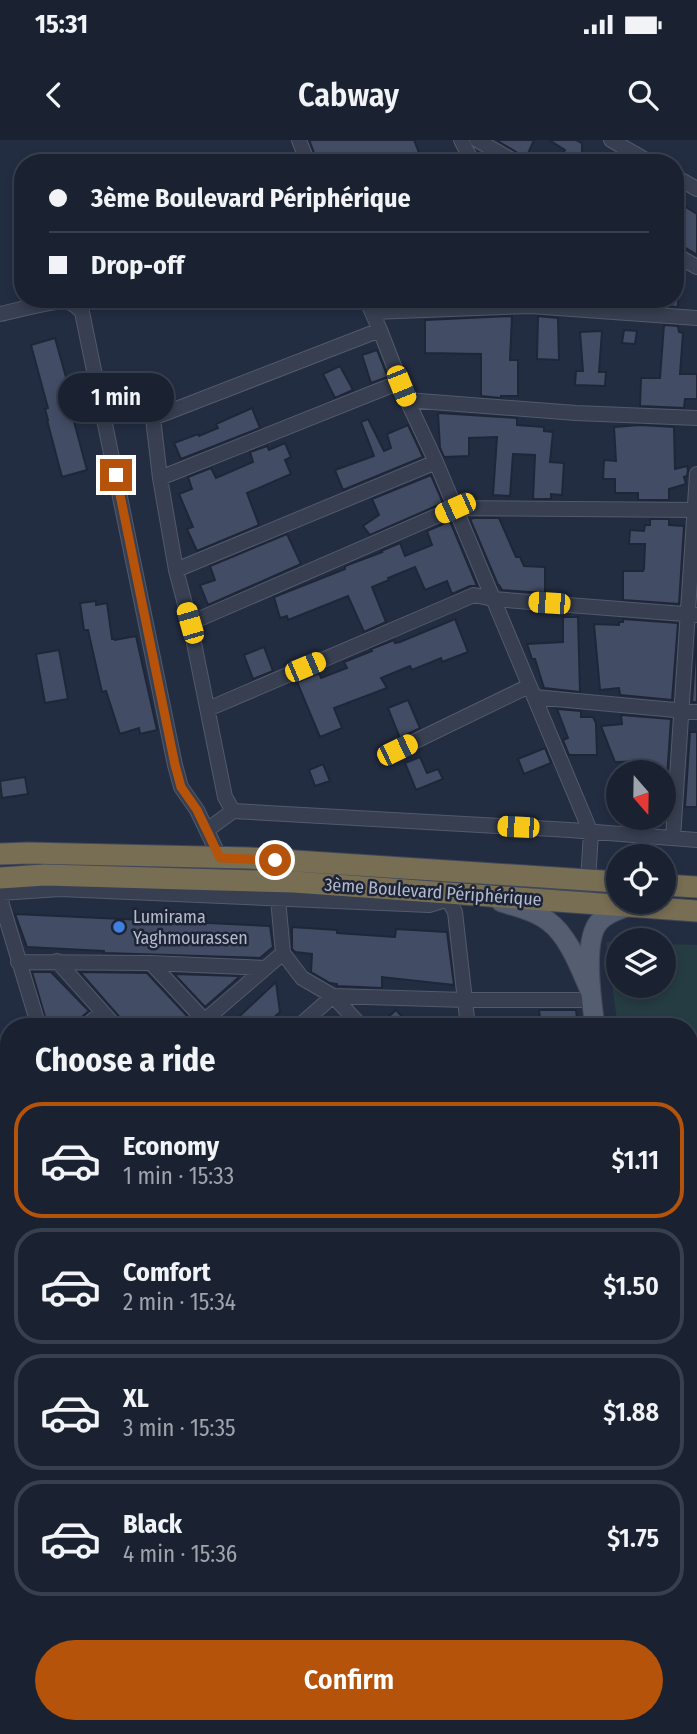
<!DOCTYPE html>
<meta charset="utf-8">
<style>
:root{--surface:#1a2232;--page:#232a3a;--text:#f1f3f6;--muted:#9fa4ac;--line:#383f4d;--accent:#b45309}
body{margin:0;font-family:"Fira Sans Condensed",sans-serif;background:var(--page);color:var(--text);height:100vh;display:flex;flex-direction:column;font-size:26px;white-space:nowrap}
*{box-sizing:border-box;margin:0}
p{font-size:23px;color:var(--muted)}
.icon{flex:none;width:38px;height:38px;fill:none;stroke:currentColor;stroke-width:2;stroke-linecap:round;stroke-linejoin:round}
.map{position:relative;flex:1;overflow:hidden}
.panel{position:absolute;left:0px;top:878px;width:698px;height:716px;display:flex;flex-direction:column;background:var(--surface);border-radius:28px 28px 0 0;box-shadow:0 4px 10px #0003,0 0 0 2px var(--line)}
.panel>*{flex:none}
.top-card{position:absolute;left:14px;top:14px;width:670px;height:154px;border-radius:28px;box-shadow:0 4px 10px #0003,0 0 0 2px var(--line);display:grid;align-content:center;height:154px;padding:0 35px;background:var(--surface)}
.needle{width:46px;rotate:160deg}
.tools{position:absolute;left:606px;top:620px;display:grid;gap:14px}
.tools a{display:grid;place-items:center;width:70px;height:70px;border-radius:50%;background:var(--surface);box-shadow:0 4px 10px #0003,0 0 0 2px var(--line);font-size:35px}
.end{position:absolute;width:32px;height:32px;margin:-16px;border:9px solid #b45309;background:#fff;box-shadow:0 0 0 4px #fff}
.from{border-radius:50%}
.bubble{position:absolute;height:49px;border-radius:24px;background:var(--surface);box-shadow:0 4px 10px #0003,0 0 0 2px var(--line);font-size:23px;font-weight:600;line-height:49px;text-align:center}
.car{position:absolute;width:21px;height:42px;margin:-21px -10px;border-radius:9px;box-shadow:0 0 5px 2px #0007;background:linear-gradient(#f5c518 24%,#345 0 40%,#f5c518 0 76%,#345 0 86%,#f5c518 0)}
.top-card b{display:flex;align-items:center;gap:24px;height:66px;font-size:26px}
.top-card b+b{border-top:2px solid var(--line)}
.top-card i{width:18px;height:18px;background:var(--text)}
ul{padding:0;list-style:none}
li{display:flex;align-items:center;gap:21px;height:116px;margin:0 14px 10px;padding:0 21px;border:4px solid var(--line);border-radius:28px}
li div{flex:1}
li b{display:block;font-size:26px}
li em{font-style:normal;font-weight:600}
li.active{border-color:var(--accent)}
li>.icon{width:63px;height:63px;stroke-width:1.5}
h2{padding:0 35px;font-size:32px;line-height:84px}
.cta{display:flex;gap:14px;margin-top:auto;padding:14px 35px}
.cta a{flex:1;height:80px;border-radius:42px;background:var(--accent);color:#fff;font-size:28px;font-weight:600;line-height:80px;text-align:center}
.status{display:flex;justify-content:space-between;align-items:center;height:49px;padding:0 35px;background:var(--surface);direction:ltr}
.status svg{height:19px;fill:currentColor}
header{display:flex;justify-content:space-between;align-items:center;height:91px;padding:0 35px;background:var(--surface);font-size:32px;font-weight:600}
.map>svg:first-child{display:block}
.green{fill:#253c43}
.building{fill:#424c64;stroke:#1e2638;stroke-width:2}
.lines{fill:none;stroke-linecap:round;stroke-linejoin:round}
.minor-casing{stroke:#525a6c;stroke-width:16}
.major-casing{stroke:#41485a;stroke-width:21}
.highway-casing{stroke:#3f4759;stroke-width:23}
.minor{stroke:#373f51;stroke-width:14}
.major{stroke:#555e71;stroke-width:19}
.highway{stroke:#786e54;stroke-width:21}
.route{stroke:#b45309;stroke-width:9}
.shop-dot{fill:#3f7fe0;stroke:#1c2436;stroke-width:2.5}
.labels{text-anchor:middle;stroke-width:5;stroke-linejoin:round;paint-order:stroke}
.street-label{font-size:18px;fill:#b4bacc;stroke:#1c2436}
.poi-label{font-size:18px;fill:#b4bacc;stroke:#1c2436;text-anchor:start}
</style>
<div class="status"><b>15:31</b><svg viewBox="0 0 49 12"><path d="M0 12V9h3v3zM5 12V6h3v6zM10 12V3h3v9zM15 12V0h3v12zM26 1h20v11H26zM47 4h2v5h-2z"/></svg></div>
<header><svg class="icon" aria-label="back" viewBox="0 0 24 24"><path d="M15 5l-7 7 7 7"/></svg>Cabway<svg class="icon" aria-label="search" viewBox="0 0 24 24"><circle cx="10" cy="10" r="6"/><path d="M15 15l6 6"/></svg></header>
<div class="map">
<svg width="697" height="1594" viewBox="0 0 697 1594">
<rect width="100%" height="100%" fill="#232d42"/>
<path class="green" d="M606,802L618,803V845H663V804L697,805V1104L690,1112V887H618Z
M66,1586H110L116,1592L115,1594H73Z"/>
<path class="building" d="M309,0H414L423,23H318Z
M496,0H534L526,18Z
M549,0H576L582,3V23H557L565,10Z
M676,61L697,74V115L676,102Z
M639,159H678V167L640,164Z
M512,176L510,220H518V256H501V258L481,256V214L425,213V180Z
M538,176L558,178L559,220L537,219Z
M664,185L678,186L679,192L683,193L680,234H697V259H685L684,268L640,266L641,238H660Z
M624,190L637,191L635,204L622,203Z
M602,191L599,232H606L605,246L575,245L576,231H583L580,192Z
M55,198L73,262L69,263L87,330L62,337L47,280H48L45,269L48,268L31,205Z
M377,210L388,237L371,243L362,215Z
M340,226L353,250L335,258L323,234Z
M252,268L260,288L181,319L174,303L198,294L199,296L218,288L216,284Z
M438,273L517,278V285L544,287V291L553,292L550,322L564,323L562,355L551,354V359H533L535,315L513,314L510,356L493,355L497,297L469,298V316L444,317L440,308Z
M368,279L384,311L391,308L387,294L408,285L423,317L343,350L335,330L374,316L361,282Z
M640,285L674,287L675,329L687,326L688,330L687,336L684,337L686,344L669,349V360H638V353H615V339H603L604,320L616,321L614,287Z
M285,303L291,317L285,320L291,334L247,353L259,385L197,411L187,389L193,387L179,354L192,349L188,337L211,328L216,338L253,322L250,312L267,306L269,310Z
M431,335L443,363L370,395L363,386L379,375L372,359Z
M474,378H499L516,417H520L524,426L545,427V453L502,450L499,445H498L470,379Z
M650,379H669V385L684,386L679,464L623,460V431H643L644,429L645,404H629L630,390L644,391L645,385H650Z
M450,381L477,446H470L452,454L447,441L425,450L415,427L388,438L389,440L372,447L386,482L364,492L348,456L288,480L287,476L280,478L274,457L345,429V426L382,412L381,411L400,403L405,416L432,405L427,391Z
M287,394L301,424L208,465L200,445L215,440L210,426Z
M96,461V465L107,463L112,499H114L115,500L136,496L157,590L140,594L139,588L120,594L106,551L102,552L88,490H84L80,463Z
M563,477H578L580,552L544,548L535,519H532L527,504L563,502Z
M455,479L468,512L442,522L441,518L412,530L410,526L381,538L387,548L334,568L342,588L320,597L297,542L319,533L321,538L347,528L344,522L372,511L371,509L394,500L395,503L400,502Z
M623,479L678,483L672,560L620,555L619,548L600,550L594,484L619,485V482H623Z
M697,488V562H692Z
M264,507L273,531L253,539L244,515Z
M59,510L68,559L45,563L36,514Z
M408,560L420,588L400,598L388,568Z
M557,569L581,571V577H593L596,583L597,615H569L563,600L568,598Z
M621,575L671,579L665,667H663V632H650V621L615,622L601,586L622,584Z
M690,592H697V667H685Z
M545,608L551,623L524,634L518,619Z
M420,617L427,633L438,629L443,639L416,650L405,623Z
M323,624L330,641L315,646L309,630Z
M25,637L28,654L2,658L0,641Z
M15,774L270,786L273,807L260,818L104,813V811L27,807Z
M292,787L337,790V793L395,797L396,789L447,792L454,845L382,837V848L337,846V844L330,843L311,832L312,814L295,812L292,809Z
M32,832H51L89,871L78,880L76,887H48Z
M80,832L147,833L189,878L177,887H125L123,881Z
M174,834L238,836V838L205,867Z
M276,842L280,872L263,887H228Z
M396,870L412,887H377Z
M539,870H576L578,887H541Z"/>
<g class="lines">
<g class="minor-casing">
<path id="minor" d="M299,0L308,23
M461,0L473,23
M477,0L517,23
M611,0L651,23
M676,37L697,49
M676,115L697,127
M366,159L380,190L407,260L436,322L591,693L588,740
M372,172L530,166L697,178
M0,174C15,171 56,159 68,162C74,163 78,168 82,172L175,625L181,647L197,670L220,718
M380,190L153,278L160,338L176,430L190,483L225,657L233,671L570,690L697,700
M407,260L576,273L697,278
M160,338L400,242
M176,430L436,322
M190,483L455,368L697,370
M534,557L697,572
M208,569L474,455L493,459L697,475
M397,610L529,546
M207,690L233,671
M673,698L697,334
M0,753L60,749L429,765L439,762L451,755
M0,758L39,887
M447,758L455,772L468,887
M278,759L283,813L302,838L333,856L362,887
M57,821L116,887
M18,822L151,823L205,881
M151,823L265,828
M85,887L102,872
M197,887L283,813
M298,887L333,856L465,860H592
M0,983L9,984
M0,1167L9,1163
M690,1232L697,1233
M0,1247L9,1257
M0,1457L9,1449
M0,1554L9,1564
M28,1586L36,1594
M158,1586L166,1594
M314,1586L322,1594
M0,1589L9,1582
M130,1594L139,1586
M500,1594L509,1586"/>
</g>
<g class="major-casing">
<path id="major" d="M501,762C517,767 535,771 548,781C569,796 581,830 591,853
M595,887C592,863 582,801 599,782C606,773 618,770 629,766
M690,1542L697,1593"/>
</g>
<g class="highway-casing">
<path id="highway" d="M0,714L28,713L249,718L618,742
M0,738L45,735L294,742L697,771
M663,745L697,747"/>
</g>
<use href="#minor" class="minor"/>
<use href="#major" class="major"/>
<use href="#highway" class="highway"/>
</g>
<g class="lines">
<path class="route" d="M116,335L175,625L181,647L197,670L220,718L275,720"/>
</g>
<circle class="shop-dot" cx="119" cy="787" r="7"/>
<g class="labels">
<g class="street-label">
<text transform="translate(433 752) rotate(4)" y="6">3ème Boulevard Périphérique</text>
</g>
<g class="poi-label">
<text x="133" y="783">Lumirama<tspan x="133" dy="21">Yaghmourassen</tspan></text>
</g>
</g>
</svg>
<div class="tools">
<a><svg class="needle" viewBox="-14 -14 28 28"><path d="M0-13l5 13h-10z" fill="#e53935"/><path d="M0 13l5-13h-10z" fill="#9fa4ac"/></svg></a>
<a><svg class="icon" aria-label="locate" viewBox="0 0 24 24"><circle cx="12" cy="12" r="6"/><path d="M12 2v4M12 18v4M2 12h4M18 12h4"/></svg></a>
<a><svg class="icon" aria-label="layers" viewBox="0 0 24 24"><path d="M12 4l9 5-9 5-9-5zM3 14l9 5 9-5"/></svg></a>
</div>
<i class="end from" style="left:275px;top:720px"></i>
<i class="end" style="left:116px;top:335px"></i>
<div class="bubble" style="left:58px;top:233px;width:116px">1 min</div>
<i class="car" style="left:401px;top:246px;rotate:158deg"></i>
<i class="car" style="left:455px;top:368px;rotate:246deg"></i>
<i class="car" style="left:549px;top:463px;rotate:274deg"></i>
<i class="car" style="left:190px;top:483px;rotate:344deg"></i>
<i class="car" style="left:305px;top:527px;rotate:67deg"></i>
<i class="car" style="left:397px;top:610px;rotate:64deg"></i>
<i class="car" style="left:518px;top:687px;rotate:273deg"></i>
<div class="top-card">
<b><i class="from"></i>3ème Boulevard Périphérique</b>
<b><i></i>Drop-off</b>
</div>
<section class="panel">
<h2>Choose a ride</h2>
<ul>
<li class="active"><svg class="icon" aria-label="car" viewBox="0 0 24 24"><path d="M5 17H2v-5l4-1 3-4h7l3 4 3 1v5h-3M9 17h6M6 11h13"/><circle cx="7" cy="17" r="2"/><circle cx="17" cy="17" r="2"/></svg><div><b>Economy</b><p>1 min · 15:33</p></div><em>$1.11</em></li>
<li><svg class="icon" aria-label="car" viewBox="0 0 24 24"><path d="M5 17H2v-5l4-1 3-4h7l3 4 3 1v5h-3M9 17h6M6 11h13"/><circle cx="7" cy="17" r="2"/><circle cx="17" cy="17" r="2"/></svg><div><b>Comfort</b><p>2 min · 15:34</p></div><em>$1.50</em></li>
<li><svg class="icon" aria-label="car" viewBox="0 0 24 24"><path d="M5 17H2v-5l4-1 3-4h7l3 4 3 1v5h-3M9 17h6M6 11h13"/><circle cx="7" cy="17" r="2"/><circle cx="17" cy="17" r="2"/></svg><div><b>XL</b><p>3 min · 15:35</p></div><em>$1.88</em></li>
<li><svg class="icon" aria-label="car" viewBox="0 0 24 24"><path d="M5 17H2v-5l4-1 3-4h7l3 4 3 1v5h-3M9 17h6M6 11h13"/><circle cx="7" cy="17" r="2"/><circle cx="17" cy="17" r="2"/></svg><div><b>Black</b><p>4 min · 15:36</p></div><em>$1.75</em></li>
</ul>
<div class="cta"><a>Confirm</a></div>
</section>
</div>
